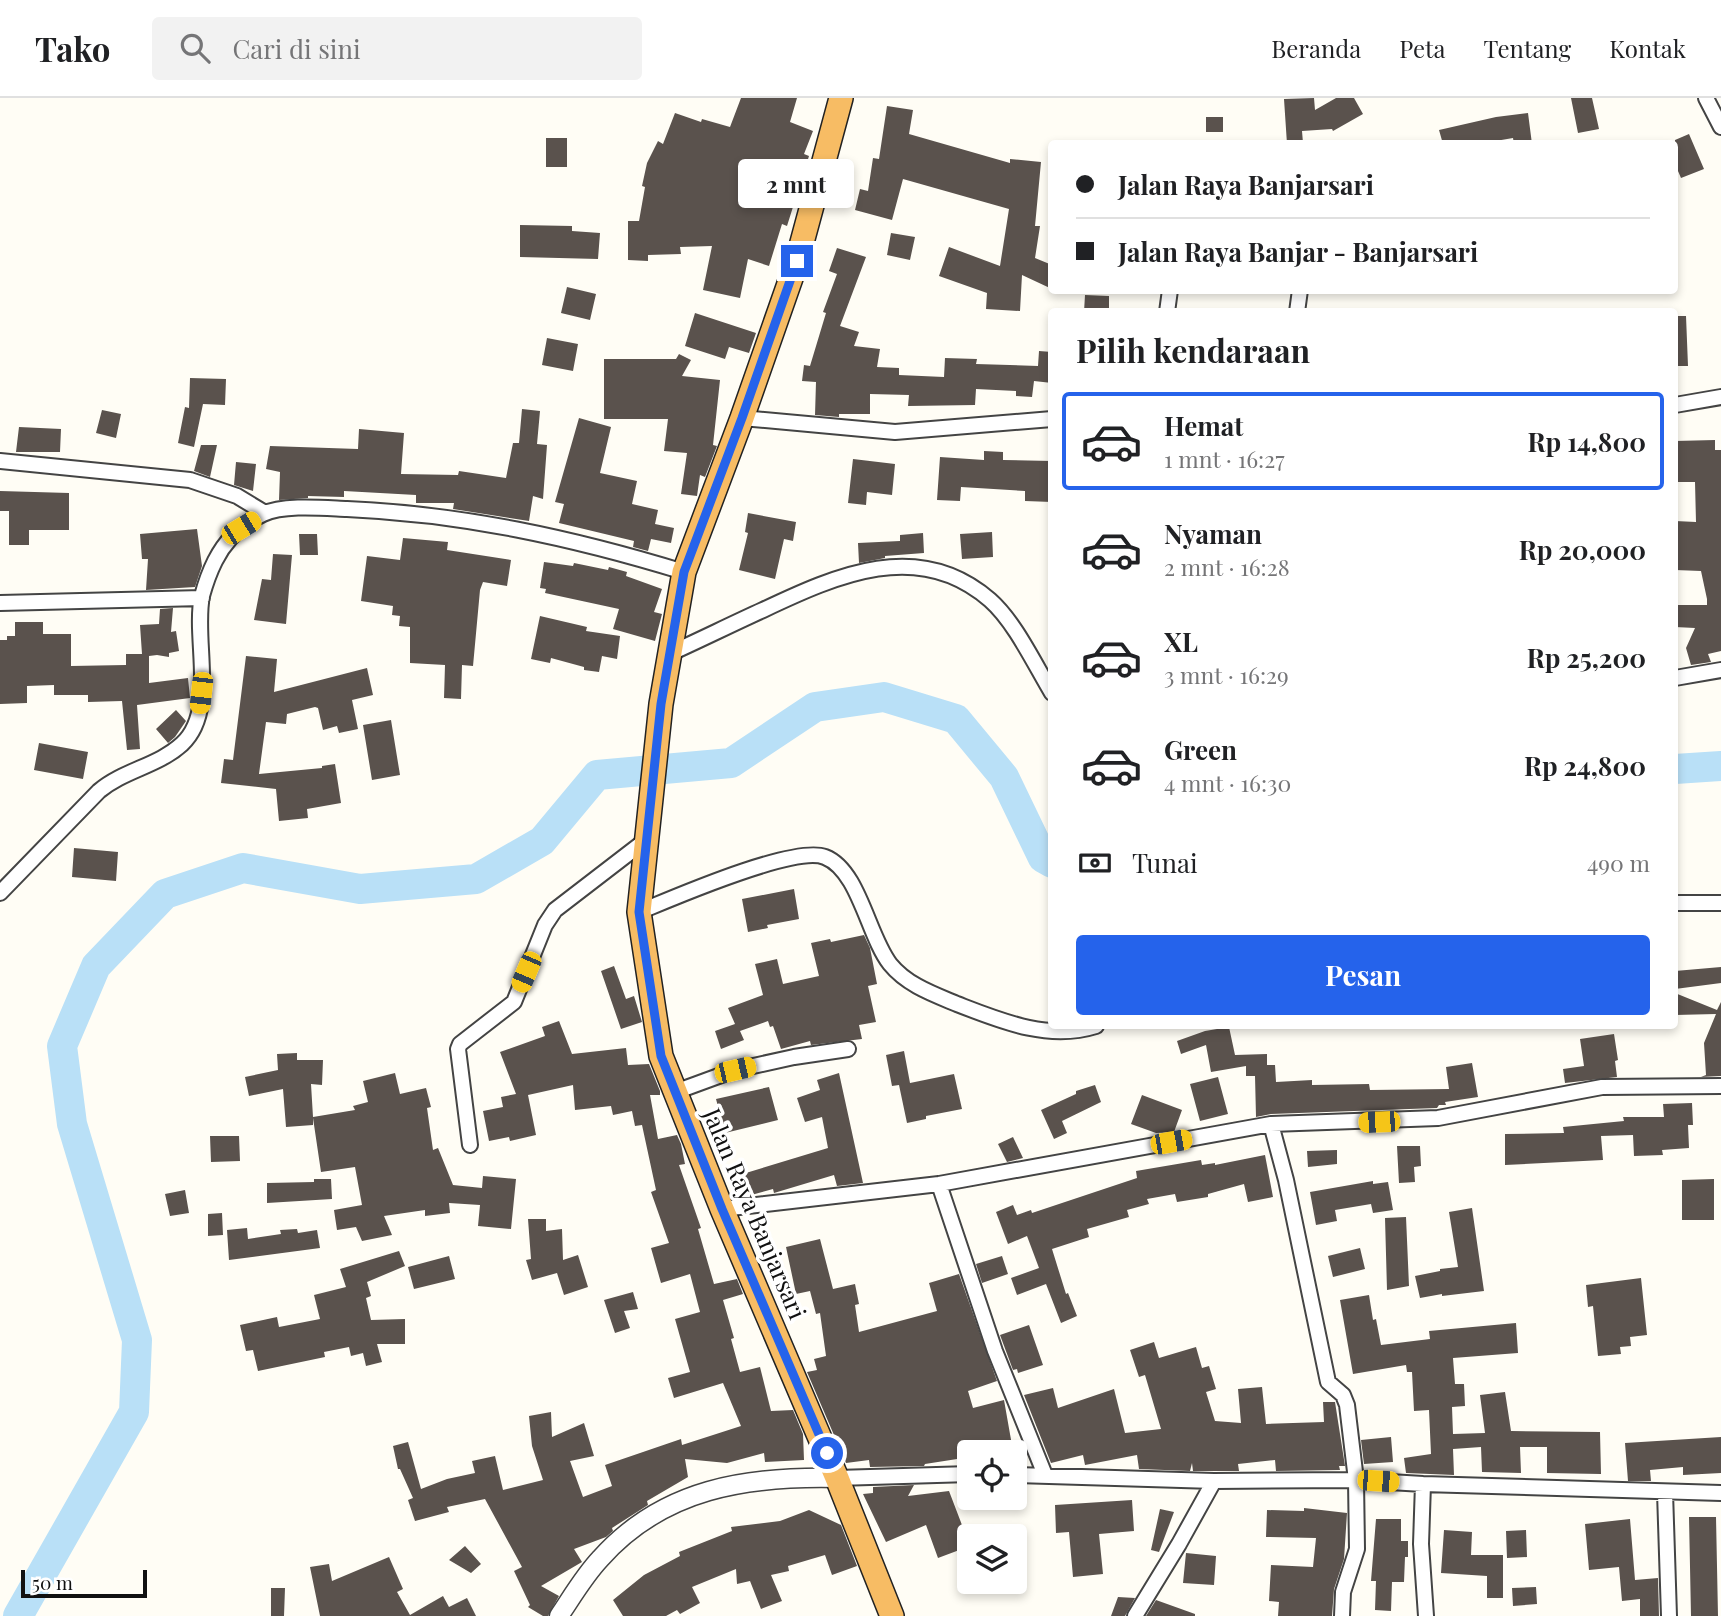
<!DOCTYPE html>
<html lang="id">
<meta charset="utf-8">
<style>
:root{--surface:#fff;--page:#f2f2f2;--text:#202124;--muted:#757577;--line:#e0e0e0;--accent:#2563eb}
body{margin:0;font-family:"Playfair Display",serif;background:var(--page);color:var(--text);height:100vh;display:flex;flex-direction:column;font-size:26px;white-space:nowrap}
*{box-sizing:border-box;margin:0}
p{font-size:23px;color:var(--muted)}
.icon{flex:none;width:38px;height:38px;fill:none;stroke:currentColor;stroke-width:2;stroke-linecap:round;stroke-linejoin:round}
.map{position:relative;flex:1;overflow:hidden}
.panel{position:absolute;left:1048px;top:210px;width:630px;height:721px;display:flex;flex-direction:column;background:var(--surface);border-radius:7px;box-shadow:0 4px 10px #0003}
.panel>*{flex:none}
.hud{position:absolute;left:1048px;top:42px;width:630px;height:154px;border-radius:7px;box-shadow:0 4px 10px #0003;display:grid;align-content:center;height:154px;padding:0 28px;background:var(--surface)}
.tools{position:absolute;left:957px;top:1342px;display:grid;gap:14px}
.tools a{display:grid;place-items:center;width:70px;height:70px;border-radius:7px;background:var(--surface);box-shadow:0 4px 10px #0003;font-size:35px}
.scale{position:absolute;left:21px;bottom:18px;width:126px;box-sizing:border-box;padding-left:7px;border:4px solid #111;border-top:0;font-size:19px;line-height:24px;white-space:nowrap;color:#111;-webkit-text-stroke:5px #fff;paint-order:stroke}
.end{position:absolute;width:32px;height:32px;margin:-16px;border:9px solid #2563eb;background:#fff;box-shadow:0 0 0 4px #fff}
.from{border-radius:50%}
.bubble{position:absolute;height:49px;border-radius:7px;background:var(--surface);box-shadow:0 4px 10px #0003;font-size:23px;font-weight:700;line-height:49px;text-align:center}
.car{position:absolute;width:21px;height:42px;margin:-21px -10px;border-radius:9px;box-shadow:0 0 5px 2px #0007;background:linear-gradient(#f5c518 24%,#345 0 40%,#f5c518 0 76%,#345 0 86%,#f5c518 0)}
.hud b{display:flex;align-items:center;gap:24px;height:66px;font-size:26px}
.hud b+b{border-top:2px solid var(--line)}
.hud i{width:18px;height:18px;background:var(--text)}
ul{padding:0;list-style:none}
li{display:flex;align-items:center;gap:21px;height:98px;margin:0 14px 10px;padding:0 14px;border:4px solid transparent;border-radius:7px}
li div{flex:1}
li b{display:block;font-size:26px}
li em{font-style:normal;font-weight:700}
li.active{border-color:var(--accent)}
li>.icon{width:63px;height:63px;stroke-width:1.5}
h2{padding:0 28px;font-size:32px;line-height:84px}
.pay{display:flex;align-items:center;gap:18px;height:77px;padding:0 28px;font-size:26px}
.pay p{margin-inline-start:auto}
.button{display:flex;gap:14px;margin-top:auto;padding:14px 28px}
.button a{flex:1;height:80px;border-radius:7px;background:var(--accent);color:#fff;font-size:28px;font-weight:700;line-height:80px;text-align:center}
header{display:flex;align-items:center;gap:42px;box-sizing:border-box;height:98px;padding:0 35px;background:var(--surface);border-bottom:2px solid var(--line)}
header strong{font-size:33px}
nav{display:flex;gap:38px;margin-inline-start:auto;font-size:24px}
.search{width:490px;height:63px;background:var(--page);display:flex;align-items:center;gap:18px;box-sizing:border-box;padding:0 24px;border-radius:7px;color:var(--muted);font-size:26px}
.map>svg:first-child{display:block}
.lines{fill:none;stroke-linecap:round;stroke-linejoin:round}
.river{stroke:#b9e0f7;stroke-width:30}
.building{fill:#5a524d}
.minor-casing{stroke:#444;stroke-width:18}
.tertiary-casing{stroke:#444;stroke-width:21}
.trunk-casing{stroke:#222;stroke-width:26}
.minor{stroke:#fff;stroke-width:14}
.tertiary{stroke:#fff;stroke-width:18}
.trunk{stroke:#f7bc64;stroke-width:23}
.route{stroke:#2563eb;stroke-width:9}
.labels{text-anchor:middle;stroke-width:7;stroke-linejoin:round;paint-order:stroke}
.street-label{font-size:24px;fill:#111;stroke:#fff}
</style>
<header>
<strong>Tako</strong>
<div class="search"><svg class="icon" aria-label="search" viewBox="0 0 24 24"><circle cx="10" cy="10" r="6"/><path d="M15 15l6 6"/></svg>Cari di sini</div>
<nav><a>Beranda</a><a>Peta</a><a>Tentang</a><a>Kontak</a></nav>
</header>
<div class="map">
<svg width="1721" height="1518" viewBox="0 0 1721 1518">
<rect width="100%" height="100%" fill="#fffdf5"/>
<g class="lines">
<path class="river" d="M1675,671L1721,668
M18,1518L134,1314L137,1242L72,1026L62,948L96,868L165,796L243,770L360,791L476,781L542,743L597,677L731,665L815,609L884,599L956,621L1004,679L1043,760L1052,765"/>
</g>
<path class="building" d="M741,0H797L790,24L813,33L804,56L809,58L787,128L782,126L769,168L748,161L740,200L703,192L712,148L680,149L681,156L648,157V163L628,162V123H639L645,89L642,88L647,65L658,43L663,46L675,15L701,24L702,21L730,29Z
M1314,0L1315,12L1336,0H1354L1363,16L1333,33L1332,31L1302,33L1303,45L1287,46L1284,1Z
M1571,0H1592L1599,31L1578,35Z
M887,8L913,12L909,36L1010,65V61L1041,64L1035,128H1040L1035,160L1052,167V191L1022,177L1020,213L986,211L987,195L939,178L949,149L1000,168L1009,111L903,81L892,122L855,112L860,91L868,93L873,60L879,61Z
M1528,15L1532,46H1514L1513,40L1478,46H1443L1439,32L1496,19Z
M1206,19H1223V34H1206Z
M1689,36L1704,71L1681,80L1675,66V42Z
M546,40H567V69H546Z
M520,127L572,128V133L600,135L598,161L520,159Z
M891,135L915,139L910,162L887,157Z
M837,150L866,159L840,228L859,234L854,248L880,251L877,269L899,270V277L944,279L945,260L977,261L976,266L1038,268L1039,253L1052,254V285L1034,283L1032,299L1016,298V293L976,291L975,307L908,308L909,297L870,296V316H839V319L815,317L816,284L802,283L804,267L810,268L826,215L823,214L837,176L829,173Z
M567,189L596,196L590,222L561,215Z
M1085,197L1109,198V214H1084Z
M695,215L756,235L749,255L729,249L725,261L685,248Z
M1675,218H1686L1688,268H1675Z
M547,240L578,246L573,273L542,267Z
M679,256L691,262L682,278L720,282L713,347L717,348L705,379L700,377L697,398L681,396L687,355L664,353L668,321H604V261H676Z
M190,280L226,281L225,307L203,306L194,349L178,345L185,309L189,310Z
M522,311L540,313L537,346L547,347L543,401L533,398L529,423L453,411L454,405H416V397L344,393V399L308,398V400L279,402L280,374L266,371L270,348L358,351L359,331L404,335L401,376L458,377L459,373L506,380L513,345H519Z
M102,312L121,316L116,340L96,335Z
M579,320L611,329L600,375L637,383L632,406L658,412L655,426L674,430L671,445L651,441L648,453L633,449L634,443L559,425L564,406L555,404Z
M19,329L61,331L60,354H16Z
M1715,342V352H1721V553L1708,556L1711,564L1691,567L1686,550L1695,530L1675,529V507H1707V501L1701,473L1675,472V423L1696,424L1695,384H1675V343Z
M201,347H217L210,379L194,373Z
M984,353L1003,354V362L1052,363V404L1025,403V393L961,389L960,403L937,402L940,359L984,362Z
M853,361L895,366L892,397L867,394L866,407L848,405Z
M236,364L256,366L253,393L234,387Z
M0,393L69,395V432H29V447H9V413H0Z
M748,415L796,424L793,443L784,441L775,481L739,472L748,435L745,434Z
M197,431L202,468L195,489L146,492L148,461H142L140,436Z
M992,434L993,459L962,461L960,436Z
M923,435L924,455L885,458V460L859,465L858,445L900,443V437Z
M299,436H317L318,457H300Z
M403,440L448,444L447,452L511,462L507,488L483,484L480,492L473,568L462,567L461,601L444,600L445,567L410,565V529L399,528L400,518L392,517L393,508L361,503L367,458L400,462Z
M273,456L292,457L286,526L254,522L262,481L271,482Z
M544,464L573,468L574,465L608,472L609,469L627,474L626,478L662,491L654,514L662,516L655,543L613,531L619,511L545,495L546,491L540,490Z
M173,510L171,534L176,533L179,553L169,555V559L157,557L149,558V585L188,580L190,600L137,607L140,651L127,652L122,603L88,604V597H54V587L27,588V605L0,606V542H7V538H15V524H43V536H71V568L126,567V556H142L140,527L159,526L160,511Z
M540,518L587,529L586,533L620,538L617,561L602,558L599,574L584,572V569L551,560L550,565L531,561Z
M246,558L277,561L274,594L367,570L373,597L352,602L358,631L339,635L337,628L323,632L318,610L315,609L287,616L286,626L266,624L259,676L322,670V668L335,666L341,705L307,711L308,720L279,723L276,691L221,685L224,661L233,662Z
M176,612L186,623L175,639L168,645L156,631Z
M391,622L400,677L372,682L363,627Z
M39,645L88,654L83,681L34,672Z
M74,750L118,754L116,783L72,779Z
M794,791L799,821L767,827L768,830L748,834L742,801Z
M864,837L870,850L877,886L868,888L876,924L859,927L862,941L811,947L810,943L781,951L773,928L770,929L768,923L740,933L744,942L721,951L715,933L735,926L728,910L763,897L755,866L777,861L783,886L819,878L811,845L830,841L831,844Z
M614,868L626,901L634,898L642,924L621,931L601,873Z
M1721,869V885L1675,891V873Z
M1675,895L1717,912L1721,904V978L1701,979L1706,977L1704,945L1716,916L1675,917Z
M559,923L572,956L626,950L628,967L649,966L660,993V997H650L658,1041L677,1037L681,1046L685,1066L679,1067L701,1130L698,1131L714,1186L737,1181L743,1196L723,1202L734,1240L731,1241L740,1274L760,1269L771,1313L793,1312L803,1336L804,1362L765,1364L764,1355L727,1365L685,1361L688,1379L647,1403L648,1407L612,1430L613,1433L606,1439L574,1451L582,1464L541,1488L559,1498L548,1518H543L528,1509L530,1507L514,1473L522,1469L485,1401L447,1409L449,1414L415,1423L408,1402L413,1400L400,1371H398L393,1348L408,1344L421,1391L447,1381L475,1375L472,1363L495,1358L503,1392L543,1382L532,1348L529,1318L551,1314L552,1339L584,1325L594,1358L570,1363L583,1399L612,1388L605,1367L681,1341L682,1347L741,1328L723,1285L674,1300L668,1280L690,1274L675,1221L700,1214L690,1176L661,1185L651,1150L669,1145L651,1094L656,1092L642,1027L635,1028L632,1013L613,1017L611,1008L575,1012L573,987L528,997L536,1037L510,1043L509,1039L489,1043L483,1013L503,1009L501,999L516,996L500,954L545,938L542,929Z
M1229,929L1235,957L1267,956V967H1275L1276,984L1312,982V987L1369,986L1370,992L1449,991L1446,969L1472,965L1478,999L1445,1004L1446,1007H1439L1437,1010L1271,1016L1256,1019L1255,978H1246V968L1211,974L1206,947L1181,956L1177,943L1205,933Z
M1614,936L1618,962L1615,963L1617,979L1565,985L1563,971L1584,968L1580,941Z
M904,953L910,985L954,976L962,1011L926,1018V1021L907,1025L899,987L892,988L886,957Z
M297,955V962H323L322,987L311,986L313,1019L355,1012L353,1008L368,1004L363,983L395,975L400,996L426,990L431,1009L427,1010L433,1052L438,1050L453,1087L482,1090L483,1078L516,1081L511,1131L478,1128L480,1107L449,1105L450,1115L425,1118V1112L384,1118L392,1137L362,1143L356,1129L337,1132L334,1112L362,1107L355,1069L321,1074L313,1020V1027L286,1029L283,991L249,998L245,979L278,972L277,956Z
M839,975L863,1085L837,1088L834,1077L774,1095L773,1091L744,1099L736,1078L828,1050L822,1019L805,1024L797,1000L820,992L817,982Z
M1218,979L1228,1016L1200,1023L1190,986Z
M1095,987L1101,1004L1062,1023L1067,1035L1054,1041L1041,1012L1076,996V993Z
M769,989L778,1022L725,1035L716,1001Z
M1142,997L1182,1012L1174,1034L1156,1035L1131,1026Z
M1692,1005L1693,1027H1688L1689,1050L1662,1052L1663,1057L1634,1058L1633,1037L1601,1038L1603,1062L1505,1067V1036L1564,1035L1563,1029L1624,1023L1623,1019H1664L1663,1006Z
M210,1038H239L240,1063L211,1064Z
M1013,1039L1023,1060L1007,1064L998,1046Z
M1397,1048H1420L1421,1068L1414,1069L1415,1084L1399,1085Z
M1337,1052V1066L1308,1069L1307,1053Z
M1265,1057L1273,1099L1248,1104L1244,1086L1208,1096V1099L1177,1104L1175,1096L1147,1101L1149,1106L1127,1112L1129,1119L1087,1131L1089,1139L1052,1151L1066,1196L1068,1195L1077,1218L1061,1225L1046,1186L1017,1197L1011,1180L1039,1170L1027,1138L1008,1146L996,1114L1013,1107L1017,1117L1031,1112L1032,1115L1137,1080L1136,1073L1201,1062L1202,1067L1215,1065V1067Z
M314,1081H331L332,1101L267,1105V1085L314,1084Z
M1714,1081V1122H1682V1082Z
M1373,1083V1086L1388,1084L1393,1112L1373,1115L1371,1106L1335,1112L1337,1123L1316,1127L1310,1094Z
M185,1092L189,1115L170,1118L165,1096Z
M1472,1110L1484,1193L1442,1198V1196L1420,1200L1415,1178L1440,1173V1171L1458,1169L1449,1114Z
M222,1115L223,1137L208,1138V1116Z
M1406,1119L1409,1188L1387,1192L1385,1120Z
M528,1121H546V1133L562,1131L563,1162L578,1157L588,1189L564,1197L557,1175L532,1182L526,1162L531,1161Z
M247,1130L248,1141L281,1136L280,1132L297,1131L298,1135L317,1132L320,1150L229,1162L227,1132Z
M820,1141L833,1191L855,1186L859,1206L855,1207L859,1234L937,1213L929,1185L959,1176L997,1283L968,1293L973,1310L1004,1302L1013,1353L970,1354V1359L925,1366L924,1368L870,1369L869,1362L846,1365L807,1274L817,1272L814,1261L826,1258L820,1215L816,1216L810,1193L796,1196L786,1149Z
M1360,1150L1365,1171L1333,1179L1328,1158Z
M399,1153L405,1168L367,1184L371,1198L366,1200L371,1222L405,1221V1246H377L382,1264L366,1268L363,1255L351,1258L349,1249L324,1254L325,1259L258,1273L253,1252L246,1253L240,1227L277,1219L279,1229L320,1221L314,1197L346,1189L340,1171Z
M449,1158L455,1181L414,1191L408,1169Z
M1002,1158L1008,1176L982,1185L976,1166Z
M1641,1180L1647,1237L1630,1239L1631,1248L1620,1249L1621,1256L1598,1258L1593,1208L1588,1209L1586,1187Z
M633,1194L638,1211L624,1213L630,1230L615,1235L604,1202Z
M1369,1197L1373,1222L1376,1221L1381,1247L1430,1241L1429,1233L1516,1225L1518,1255L1453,1260L1455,1286H1464L1465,1308L1452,1309L1453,1336L1485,1335L1480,1297L1505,1294L1511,1333L1600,1334L1601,1376L1547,1375V1349H1520L1521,1375L1482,1374L1481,1349L1453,1351L1454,1377L1406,1375L1404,1360L1431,1356L1429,1312L1414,1313L1412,1274H1407L1406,1267L1353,1276L1340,1202Z
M1029,1227L1043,1267L1018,1275L1017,1271L1013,1272L1000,1237Z
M1154,1244L1159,1260L1196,1249L1202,1270L1209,1268L1216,1291L1206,1294L1215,1323L1241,1325L1238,1291L1262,1289L1266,1326L1324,1324L1323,1304H1335L1345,1368H1339L1340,1372L1276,1373L1275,1362L1238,1366L1239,1373H1193L1192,1365L1190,1373L1139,1371L1137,1357L1085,1367L1083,1357L1051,1365L1024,1297L1053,1290L1058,1310L1114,1291L1125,1335L1161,1331L1145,1277L1139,1279L1130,1252Z
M1391,1339L1393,1364L1364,1366L1361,1342Z
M1721,1339V1375L1683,1377V1369L1650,1372L1651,1383H1628L1625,1345Z
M914,1387L908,1398L949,1393L970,1448L938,1460L926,1427L886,1444L863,1396L873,1395V1389Z
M1132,1402L1134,1433L1099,1436L1103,1476L1073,1479L1069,1434L1056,1435L1055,1407Z
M1304,1410L1347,1415L1344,1461L1334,1491L1332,1518H1278L1279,1504L1269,1503L1271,1467L1313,1469L1316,1440L1266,1439L1267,1412L1304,1413Z
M1160,1411L1174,1414L1159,1454L1151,1452Z
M809,1412L841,1427L857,1468L832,1477L825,1457L788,1468L789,1473L771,1477L782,1503L761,1511L750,1483L737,1486L736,1471L692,1489L700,1505L680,1516L677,1512L666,1518H623L613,1502L644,1477L680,1458L679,1454L732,1433L731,1429L780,1423Z
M1689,1419H1716L1718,1518H1691Z
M1376,1421H1401V1443H1408V1459H1405L1404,1484H1392L1391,1513L1375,1512L1376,1483H1371Z
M1630,1421L1635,1482L1658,1480L1659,1518H1640V1501L1622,1503L1619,1469L1589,1472L1585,1426Z
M1444,1432L1472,1434L1471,1457H1503V1500H1487V1478L1441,1475Z
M1526,1432L1527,1459L1507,1460L1506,1433Z
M465,1448L481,1466L471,1475L449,1462Z
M1186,1455L1216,1458L1214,1487L1183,1485Z
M389,1459L403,1491L397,1494L410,1517L443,1498L449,1509L467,1500L476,1518H320L310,1469L329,1466L332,1483Z
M1536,1489L1537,1506L1513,1508L1512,1490Z
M271,1490H285L284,1518H271Z
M1118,1499L1135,1500L1125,1518H1111Z
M1156,1502L1195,1516V1518H1146Z"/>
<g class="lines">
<g class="minor-casing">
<path id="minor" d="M1706,0L1721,29
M1167,214L1170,192
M1297,214L1300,192
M1675,307L1721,299
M742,320L895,334L1052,321
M0,363L190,382L237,398L265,415
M0,505L202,500
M671,555C702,541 732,526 763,512C837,477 919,440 990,502C1015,524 1035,567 1052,595
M1675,580L1721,572
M0,795L99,693C124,672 158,668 182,646C218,613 193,541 202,498C205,487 210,473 215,463C225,443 242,426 263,416C284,406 324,410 347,411C463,416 573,440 684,474
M1675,805H1721
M639,814C673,800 794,747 825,759C859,772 868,838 890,866C907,887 933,896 957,906C1001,923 1048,943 1096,928
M675,994L735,972L794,959L848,951
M1271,1026L1286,1082L1328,1284L1343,1297L1347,1307L1356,1382L1357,1451L1343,1494L1342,1518
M470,1047L458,951L460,946L514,904L545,827L555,812L646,742
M939,1086L995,1253L1045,1377
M722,1111L939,1086L1271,1026L1438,1020L1602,989L1721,988
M1015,1377L1214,1383L1356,1382L1423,1386L1721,1395
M837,1380L970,1376
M1423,1386L1421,1446L1426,1518
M1665,1394L1669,1518
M1135,1518L1179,1446L1214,1383"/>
</g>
<g class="tertiary-casing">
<path id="tertiary" d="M559,1518C572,1499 584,1478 600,1461C663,1390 747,1378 837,1380"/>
</g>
<g class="trunk-casing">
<path id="trunk" d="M841,0L797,163L742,320L684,474L661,606L639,814L661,958L722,1111L837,1380L892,1518"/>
</g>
<use href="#minor" class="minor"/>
<use href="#tertiary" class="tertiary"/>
<use href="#trunk" class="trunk"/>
</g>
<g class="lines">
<path class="route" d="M797,163L742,320L684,474L661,606L639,814L661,958L722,1111L827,1355"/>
</g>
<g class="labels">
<g class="street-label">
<text transform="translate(754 1116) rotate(67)" y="8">Jalan Raya Banjarsari</text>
</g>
</g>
</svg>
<div class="tools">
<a><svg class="icon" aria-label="locate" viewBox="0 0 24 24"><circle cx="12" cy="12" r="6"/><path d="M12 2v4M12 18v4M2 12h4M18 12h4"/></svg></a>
<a><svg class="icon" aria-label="layers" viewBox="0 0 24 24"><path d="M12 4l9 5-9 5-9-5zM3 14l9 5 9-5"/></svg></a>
</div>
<div class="scale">50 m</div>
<i class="end from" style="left:827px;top:1355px"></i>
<i class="end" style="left:797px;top:163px"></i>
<div class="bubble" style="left:738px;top:61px;width:116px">2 mnt</div>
<i class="car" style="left:241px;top:430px;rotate:59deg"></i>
<i class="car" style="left:201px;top:595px;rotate:186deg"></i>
<i class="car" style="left:526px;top:874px;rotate:203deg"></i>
<i class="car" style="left:735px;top:972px;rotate:77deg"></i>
<i class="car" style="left:1379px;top:1024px;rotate:268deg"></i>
<i class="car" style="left:1171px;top:1044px;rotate:80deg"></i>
<i class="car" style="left:1378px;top:1383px;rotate:94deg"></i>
<div class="hud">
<b><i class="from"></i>Jalan Raya Banjarsari</b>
<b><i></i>Jalan Raya Banjar - Banjarsari</b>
</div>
<section class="panel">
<h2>Pilih kendaraan</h2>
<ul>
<li class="active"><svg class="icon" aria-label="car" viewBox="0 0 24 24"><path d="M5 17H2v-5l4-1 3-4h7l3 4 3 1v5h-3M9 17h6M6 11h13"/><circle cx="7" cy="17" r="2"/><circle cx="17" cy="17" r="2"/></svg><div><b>Hemat</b><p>1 mnt · 16:27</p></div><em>Rp 14,800</em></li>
<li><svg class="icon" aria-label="car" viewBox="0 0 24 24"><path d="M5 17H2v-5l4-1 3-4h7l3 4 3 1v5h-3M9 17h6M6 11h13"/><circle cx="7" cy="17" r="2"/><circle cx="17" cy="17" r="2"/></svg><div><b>Nyaman</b><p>2 mnt · 16:28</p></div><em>Rp 20,000</em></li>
<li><svg class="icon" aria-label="car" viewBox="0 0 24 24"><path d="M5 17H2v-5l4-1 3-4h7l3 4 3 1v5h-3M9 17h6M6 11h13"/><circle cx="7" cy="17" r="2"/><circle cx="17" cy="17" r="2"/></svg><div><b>XL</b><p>3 mnt · 16:29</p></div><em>Rp 25,200</em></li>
<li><svg class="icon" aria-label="car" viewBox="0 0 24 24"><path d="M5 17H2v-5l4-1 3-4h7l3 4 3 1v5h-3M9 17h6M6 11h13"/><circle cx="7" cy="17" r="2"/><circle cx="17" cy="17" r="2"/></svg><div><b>Green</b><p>4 mnt · 16:30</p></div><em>Rp 24,800</em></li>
</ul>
<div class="pay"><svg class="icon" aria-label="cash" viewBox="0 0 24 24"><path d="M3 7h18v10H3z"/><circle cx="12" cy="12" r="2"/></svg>Tunai<p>490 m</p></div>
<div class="button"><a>Pesan</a></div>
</section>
</div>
